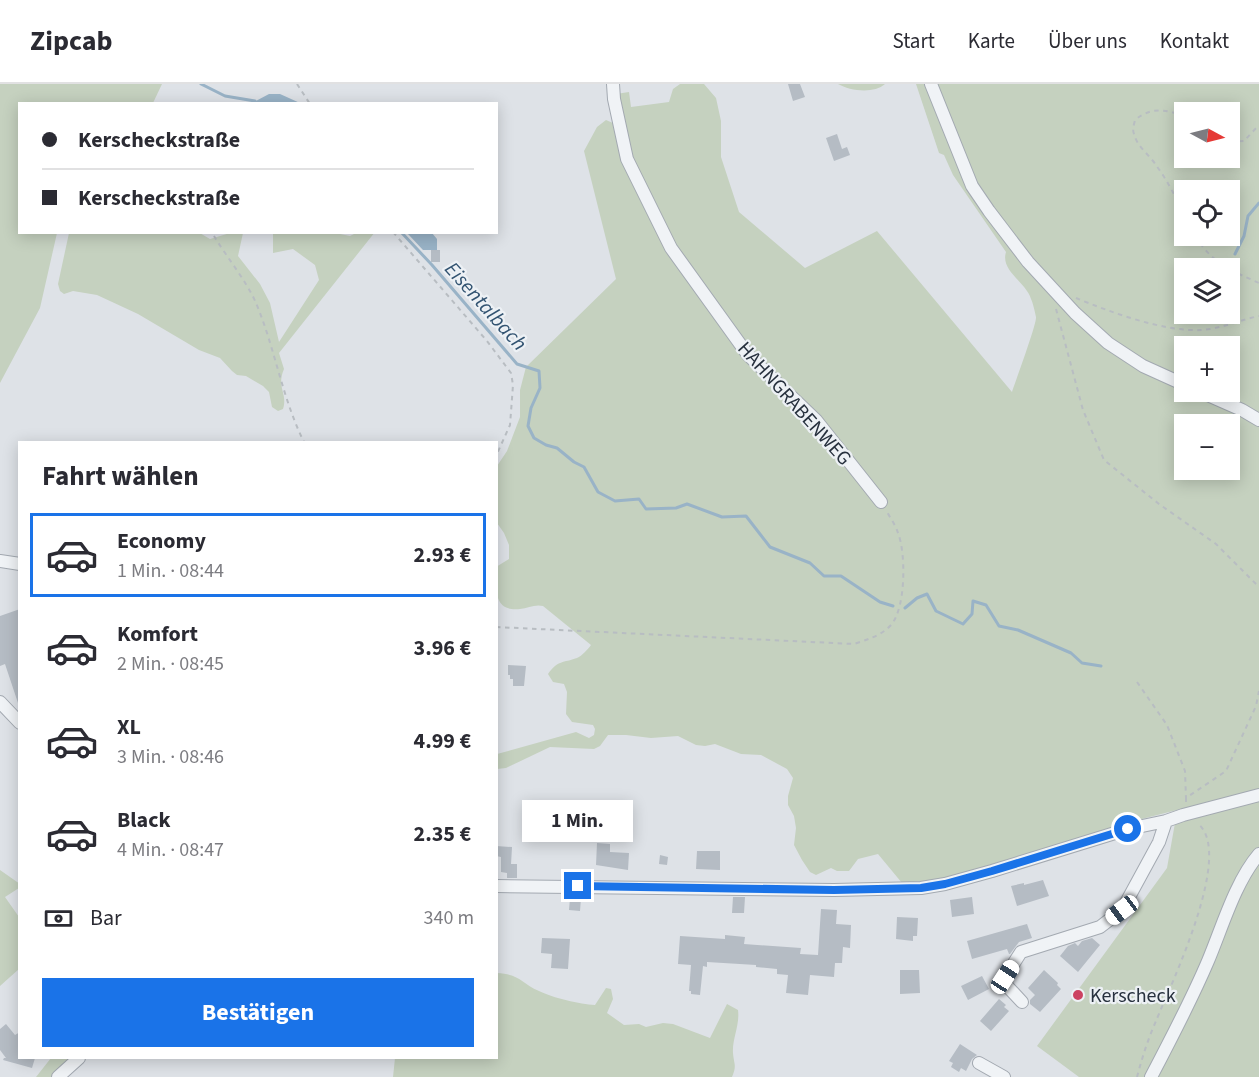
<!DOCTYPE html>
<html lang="de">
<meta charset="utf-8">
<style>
:root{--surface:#fff;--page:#f7f7f7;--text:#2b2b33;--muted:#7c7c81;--line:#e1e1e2;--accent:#1a73e8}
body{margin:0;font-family:"Source Sans 3",sans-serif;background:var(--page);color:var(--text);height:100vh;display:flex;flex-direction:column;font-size:22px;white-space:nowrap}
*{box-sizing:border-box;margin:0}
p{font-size:20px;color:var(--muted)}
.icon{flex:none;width:33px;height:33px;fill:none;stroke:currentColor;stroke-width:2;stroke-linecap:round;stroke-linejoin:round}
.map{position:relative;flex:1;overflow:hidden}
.sheet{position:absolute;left:18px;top:357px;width:480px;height:618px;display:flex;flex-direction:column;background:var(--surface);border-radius:0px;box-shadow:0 3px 15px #0003}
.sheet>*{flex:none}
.hud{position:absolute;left:18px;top:18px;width:480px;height:132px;border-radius:0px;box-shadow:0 3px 15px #0003;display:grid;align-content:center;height:132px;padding:0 24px;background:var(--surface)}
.needle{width:39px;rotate:97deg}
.buttons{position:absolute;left:1174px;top:18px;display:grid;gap:12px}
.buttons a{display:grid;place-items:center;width:66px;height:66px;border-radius:0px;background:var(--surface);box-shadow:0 3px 15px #0003;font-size:30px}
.end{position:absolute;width:27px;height:27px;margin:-14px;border:8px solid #1a73e8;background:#fff;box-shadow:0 0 0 3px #fff}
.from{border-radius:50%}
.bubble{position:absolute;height:42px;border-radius:0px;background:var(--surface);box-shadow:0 3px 15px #0003;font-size:20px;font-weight:700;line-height:42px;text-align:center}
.car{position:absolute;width:18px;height:36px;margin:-18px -9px;border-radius:8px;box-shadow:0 0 4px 2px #0007;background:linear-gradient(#fff 24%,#345 0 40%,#fff 0 76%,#345 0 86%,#fff 0)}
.hud b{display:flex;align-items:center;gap:21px;height:57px;font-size:22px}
.hud b+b{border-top:2px solid var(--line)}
.hud i{width:15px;height:15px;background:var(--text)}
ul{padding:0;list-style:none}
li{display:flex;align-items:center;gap:18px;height:84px;margin:0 12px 9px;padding:0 12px;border:3px solid transparent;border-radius:0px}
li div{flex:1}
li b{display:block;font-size:22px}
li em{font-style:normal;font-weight:700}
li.selected{border-color:var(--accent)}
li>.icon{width:54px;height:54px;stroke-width:1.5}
h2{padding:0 24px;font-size:27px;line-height:72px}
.pay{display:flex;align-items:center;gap:15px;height:66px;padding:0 24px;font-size:22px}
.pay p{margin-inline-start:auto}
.primary-button{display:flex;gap:12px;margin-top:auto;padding:12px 24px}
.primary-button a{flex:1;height:69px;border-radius:0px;background:var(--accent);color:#fff;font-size:24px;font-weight:700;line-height:69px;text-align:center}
header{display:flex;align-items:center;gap:36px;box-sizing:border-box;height:84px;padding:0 30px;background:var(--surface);border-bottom:2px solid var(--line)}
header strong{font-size:28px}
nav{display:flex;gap:33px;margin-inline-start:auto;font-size:21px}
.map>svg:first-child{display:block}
.green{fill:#c5d1bf;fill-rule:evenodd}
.water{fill:#99b3c7}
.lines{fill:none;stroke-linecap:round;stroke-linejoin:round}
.stream{stroke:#99b3c7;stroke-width:3}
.building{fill:#b5bcc4}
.minor-casing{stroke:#a3a9b1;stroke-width:14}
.path{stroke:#b8bdc2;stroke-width:2;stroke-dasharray:4.5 4.5;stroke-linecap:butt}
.minor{stroke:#f0f3f6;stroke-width:12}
.route{stroke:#1a73e8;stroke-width:8}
.poi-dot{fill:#cc4361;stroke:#edf1f5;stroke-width:2}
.labels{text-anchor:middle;stroke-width:4.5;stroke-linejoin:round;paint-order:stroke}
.street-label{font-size:20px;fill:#27313e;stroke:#edf1f5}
.poi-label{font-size:20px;fill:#27313e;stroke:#edf1f5;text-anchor:start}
.water-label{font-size:21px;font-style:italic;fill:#325371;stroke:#edf1f5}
</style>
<header>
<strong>Zipcab</strong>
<nav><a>Start</a><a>Karte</a><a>Über uns</a><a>Kontakt</a></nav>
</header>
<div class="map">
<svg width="1259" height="993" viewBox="0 0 1259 993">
<rect width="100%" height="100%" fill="#dee2e7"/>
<path class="green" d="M0,0H162L153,19L20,20V148L57,149L40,224L0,299Z
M680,0H704L716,14L721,37V73L739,128L805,184L877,147L1012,308C1016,296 1037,239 1036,233C1035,228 1033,219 1031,215C1026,198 1000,187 1006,168L953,91L944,71L939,69L916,0H925L968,104L1104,263L1141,287L1240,330L1259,342V705L1126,739L944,795L902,799L878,770L858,775L849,787H837L831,784L816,791L810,788L802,776L794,761L796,744L794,732L788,721V712L793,694L787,685L761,671L741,670L715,660L705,662L696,661L678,652L651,654L626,651H608L600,662L594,665L550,663L506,684L497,685V670L576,648L589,654L594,651L595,645L593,641L572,638L566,630L567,608L564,600L553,598L548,590C558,576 563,579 577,574C582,572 588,565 591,561L543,522C535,520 528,524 520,525C491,528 497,502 496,483L509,475V461L504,449L497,439V382L507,367L520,333V306L526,283L616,195L584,67L597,43L606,36L622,43L616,10L629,8L631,23L669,18L673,5ZM1185,340H1230V386H1185Z
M838,0H885C874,10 850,7 838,0Z
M935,0H1259V331L1212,308H1230V262H1185V296L1132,271L1091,239L1032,175L976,100ZM1185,28H1230V74H1185ZM1185,106H1230V152H1185ZM1185,184H1230V230H1185Z
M198,148L210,155L230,149H243L238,172L260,200L270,219L279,258L319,196L315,181L293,165L273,169V149L330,148L350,152L356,149L375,148L279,269L284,285C276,304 288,309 283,325L278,327L272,323L269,308L263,302L246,292L237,291L232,287L220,274L199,266L138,230L97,211L73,207L64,210L60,207L58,200L69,149Z
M1259,713V993H1079L1037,962L1167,784L1175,739Z
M0,786L20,800L19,804L5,813L19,833V885L0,902Z
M497,889C520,890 521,899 539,907C553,914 580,920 595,921L606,904L611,905L613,915L607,929L624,941L639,940L646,943L663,939L673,940L710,954L727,920L738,926C740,941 732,955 733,969C734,981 737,981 732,993H393L395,974H496Z
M51,974H74L54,993H36Z"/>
<path class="water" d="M269,10H280L300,19H252Z
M408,150L432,149L437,155V166H423Z"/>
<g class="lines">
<path class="stream" d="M201,0L225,12L255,17L257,20
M401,148L432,181L517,280L539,287L540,304L531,324L528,342L534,354L546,361L557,364L574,378L584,383L598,408L615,417L639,415L646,425L676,424L687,420L722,433L746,432L770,463L810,479L824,492H841L880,518L893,522
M1235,170L1244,152L1248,132L1259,119
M905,524L917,514L927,510L936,527L963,540L972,530L973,517L986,521L999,542L1018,546L1071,569L1082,579L1101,582"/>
</g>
<path class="building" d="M788,0H800L805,13L793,17Z
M837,50L842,65L847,63L850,71L834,77L826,54Z
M431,166H440V178H431Z
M20,525V618L18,619L5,580L0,582V532Z
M508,581L526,582L524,602H513V595H510V591H508Z
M534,717H548V722H566V717H580L579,739L548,737V741L533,740L534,736H529V721H534Z
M597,759L610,760V768L629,769L628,786L596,781Z
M496,762L512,763L511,780H517V794H507V789L501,788V773L496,772Z
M697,767H720V786L696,785Z
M660,771L668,773L667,781L659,780Z
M1043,796L1049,812L1017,822L1011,802L1024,799V801Z
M733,813H745L744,829H732Z
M972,813L974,830L952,833L950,816Z
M570,814H581L580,827L569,826Z
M821,825L837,826L836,840L851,841L850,864L843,863L842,879H835L834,893L810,891L808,911L786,909L788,891L777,890V885L756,883V881L707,878V883L703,882L700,911L691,910V907H689L691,881L678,880L680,852L725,855V851L745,853L744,860L801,864L800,870L818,871Z
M897,833L918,834L917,852H913V857L896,855Z
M1027,840L1032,854L1019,858L1010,870H1009L1007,865L972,875L967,857Z
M542,854L570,855L568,885L551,884L552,870L541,869Z
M1092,854L1100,861L1078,888L1060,872L1068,862L1075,859L1078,862L1082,857Z
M900,886H919L920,909L900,910Z
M1044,886L1058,899L1057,901L1061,905L1040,928L1030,920V916L1035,911L1028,904Z
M982,892L989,905L968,916L961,902Z
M999,915L1006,921L1004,923L1009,927L991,947L980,937Z
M6,940L15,951L20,948V974H35L32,984L3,976L4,974H6L0,966V945Z
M960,960L977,971L972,975L966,987L961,984L959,988L951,983L953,979L949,977Z"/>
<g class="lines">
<g class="minor-casing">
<path id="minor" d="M613,0L614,15L627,75L671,164L748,271L816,336L881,418
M931,0L972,102L989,127L1028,178L1075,229L1108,259L1143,282L1185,301
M1201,308L1242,326L1259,336
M0,477L20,480
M0,618L20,639
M496,802L834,806L921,804L945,800L992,787L1128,745L1166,737L1183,731L1259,711
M1022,918L1007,902L1005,893L1021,868L1100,843L1122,826L1159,758L1166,737
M979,979L1004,993
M58,993L79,974
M1151,993C1171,955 1191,917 1208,877C1222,844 1235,798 1259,770"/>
</g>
<path class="path" d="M297,0L310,20
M1185,32C1166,26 1152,22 1135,36C1134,41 1132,45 1134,50C1137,63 1151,72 1158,84C1169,99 1177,116 1185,133
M1230,58L1244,57L1259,41
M393,148L487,257L511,289L513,301L510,341L496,372
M214,152C226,172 247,198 256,219C275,264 282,314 304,358
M1195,152C1204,166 1213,175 1227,184
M1230,186L1259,199
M1076,214C1110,228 1164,248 1201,246C1220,245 1240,236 1259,232
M1056,225L1083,326L1104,376L1159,420L1216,460L1259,503
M496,543L854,560C868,555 881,552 891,541C906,524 906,469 898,449C896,442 891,435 887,428
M1137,598L1167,641L1185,687L1186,714
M1186,718V714L1226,687L1256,622L1259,607
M1137,993C1142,974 1148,955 1156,937C1170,902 1236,767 1197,739"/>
<use href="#minor" class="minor"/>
</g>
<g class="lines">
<path class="route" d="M578,802L834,806L921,804L945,800L992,787L1128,745"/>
</g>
<circle class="poi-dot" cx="1078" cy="911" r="6"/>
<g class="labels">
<g class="street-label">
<text transform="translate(795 319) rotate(48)" y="7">HAHNGRABENWEG</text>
</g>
<g class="poi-label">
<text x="1090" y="918">Kerscheck</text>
</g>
<g class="water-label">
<text transform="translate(486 222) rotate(48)" y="7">Eisentalbach</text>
</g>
</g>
</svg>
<div class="buttons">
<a><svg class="needle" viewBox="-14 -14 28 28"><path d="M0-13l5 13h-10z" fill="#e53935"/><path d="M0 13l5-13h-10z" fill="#7c7c81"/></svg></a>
<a><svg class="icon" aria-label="locate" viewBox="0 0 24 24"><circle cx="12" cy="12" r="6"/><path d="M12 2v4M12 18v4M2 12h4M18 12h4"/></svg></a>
<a><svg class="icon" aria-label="layers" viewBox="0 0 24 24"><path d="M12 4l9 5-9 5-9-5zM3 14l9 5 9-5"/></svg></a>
<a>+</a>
<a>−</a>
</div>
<i class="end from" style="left:1128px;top:745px"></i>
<i class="end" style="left:578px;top:802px"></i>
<div class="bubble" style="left:522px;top:716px;width:111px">1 Min.</div>
<i class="car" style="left:1122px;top:826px;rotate:233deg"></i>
<i class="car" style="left:1005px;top:893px;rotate:33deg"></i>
<div class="hud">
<b><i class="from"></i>Kerscheckstraße</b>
<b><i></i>Kerscheckstraße</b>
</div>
<section class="sheet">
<h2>Fahrt wählen</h2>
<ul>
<li class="selected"><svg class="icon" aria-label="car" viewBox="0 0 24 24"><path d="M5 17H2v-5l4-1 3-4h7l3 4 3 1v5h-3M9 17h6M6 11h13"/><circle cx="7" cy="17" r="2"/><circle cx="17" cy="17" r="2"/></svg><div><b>Economy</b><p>1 Min. · 08:44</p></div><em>2.93 €</em></li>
<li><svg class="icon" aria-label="car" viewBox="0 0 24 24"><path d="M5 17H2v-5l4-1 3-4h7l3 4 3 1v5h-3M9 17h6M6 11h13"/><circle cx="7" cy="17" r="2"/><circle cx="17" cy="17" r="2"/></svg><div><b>Komfort</b><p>2 Min. · 08:45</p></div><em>3.96 €</em></li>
<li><svg class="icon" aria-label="car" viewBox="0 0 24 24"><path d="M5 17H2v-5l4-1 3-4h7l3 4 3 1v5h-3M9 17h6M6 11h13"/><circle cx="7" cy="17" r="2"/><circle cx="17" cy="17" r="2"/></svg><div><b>XL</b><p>3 Min. · 08:46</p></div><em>4.99 €</em></li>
<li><svg class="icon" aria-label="car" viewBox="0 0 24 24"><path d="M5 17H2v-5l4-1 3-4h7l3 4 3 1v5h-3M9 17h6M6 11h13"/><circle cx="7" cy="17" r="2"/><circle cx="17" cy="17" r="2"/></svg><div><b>Black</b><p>4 Min. · 08:47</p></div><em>2.35 €</em></li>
</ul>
<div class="pay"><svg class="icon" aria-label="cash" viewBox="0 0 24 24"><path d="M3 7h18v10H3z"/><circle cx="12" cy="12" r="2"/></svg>Bar<p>340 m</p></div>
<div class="primary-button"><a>Bestätigen</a></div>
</section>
</div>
